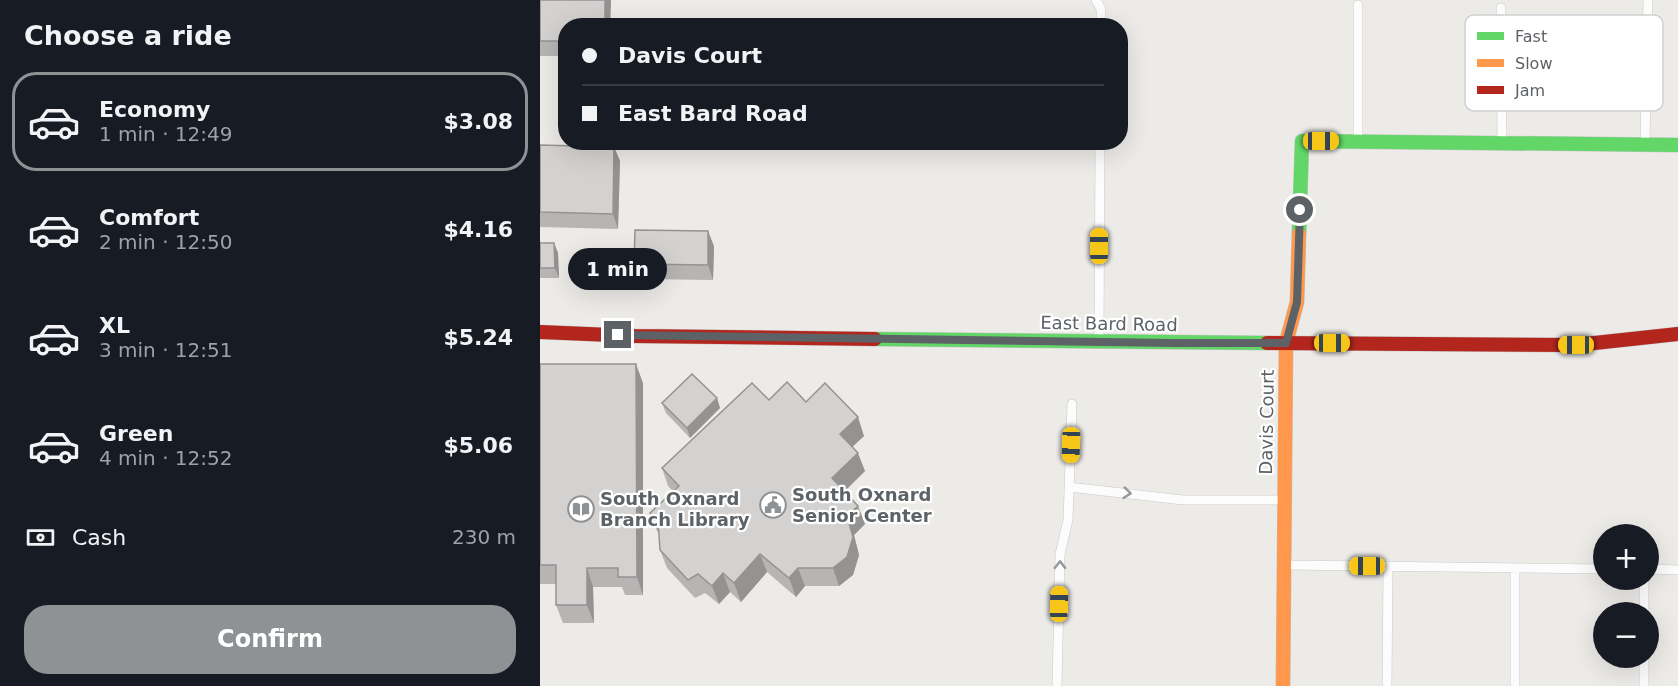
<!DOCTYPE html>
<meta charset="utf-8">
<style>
:root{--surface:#171b24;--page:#20242c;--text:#f1f3f6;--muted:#9ea1a6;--line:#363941;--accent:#8f9294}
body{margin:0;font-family:"DejaVu Sans",sans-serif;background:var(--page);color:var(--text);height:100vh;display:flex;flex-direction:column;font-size:22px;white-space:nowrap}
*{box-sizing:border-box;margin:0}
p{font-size:20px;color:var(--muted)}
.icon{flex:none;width:33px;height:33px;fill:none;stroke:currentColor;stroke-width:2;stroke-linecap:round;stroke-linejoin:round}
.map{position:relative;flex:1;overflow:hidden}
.side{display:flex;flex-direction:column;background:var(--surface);width:540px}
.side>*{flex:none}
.hud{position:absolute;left:18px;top:18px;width:570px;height:132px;border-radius:24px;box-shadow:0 6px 24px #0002;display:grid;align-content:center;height:132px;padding:0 24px;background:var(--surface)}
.buttons{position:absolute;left:1053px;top:524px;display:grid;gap:12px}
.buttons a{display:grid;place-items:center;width:66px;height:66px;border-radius:50%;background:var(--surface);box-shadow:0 6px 24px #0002;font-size:30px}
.end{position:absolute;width:27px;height:27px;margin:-14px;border:8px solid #5d6266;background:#fff;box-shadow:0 0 0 3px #fff}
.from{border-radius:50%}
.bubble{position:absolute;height:42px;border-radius:21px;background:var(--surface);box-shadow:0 6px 24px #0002;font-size:20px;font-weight:700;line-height:42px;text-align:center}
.car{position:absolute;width:18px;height:36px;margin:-18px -9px;border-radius:8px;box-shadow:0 0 4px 2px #0007;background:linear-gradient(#f5c518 24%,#345 0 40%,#f5c518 0 76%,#345 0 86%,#f5c518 0)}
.hud b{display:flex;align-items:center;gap:21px;height:57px;font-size:22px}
.hud b+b{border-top:2px solid var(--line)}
.hud i{width:15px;height:15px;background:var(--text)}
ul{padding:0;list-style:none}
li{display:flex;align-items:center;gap:18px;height:99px;margin:0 12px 9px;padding:0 12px;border:3px solid transparent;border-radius:24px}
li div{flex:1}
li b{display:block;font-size:22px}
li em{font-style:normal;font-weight:700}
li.selected{border-color:var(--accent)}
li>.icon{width:54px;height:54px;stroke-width:1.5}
h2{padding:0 24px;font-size:27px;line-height:72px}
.pay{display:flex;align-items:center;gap:15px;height:66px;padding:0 24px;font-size:22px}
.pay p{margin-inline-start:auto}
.button{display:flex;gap:12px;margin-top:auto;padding:12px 24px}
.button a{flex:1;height:69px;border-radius:24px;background:var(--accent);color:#fff;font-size:24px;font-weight:700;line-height:69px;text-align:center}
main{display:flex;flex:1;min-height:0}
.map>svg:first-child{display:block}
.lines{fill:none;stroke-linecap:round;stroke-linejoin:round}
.lane-casing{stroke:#c9c9c8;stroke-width:10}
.fast-casing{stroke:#c7c8c7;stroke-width:15}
.slow-casing{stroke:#c7c8c7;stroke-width:15}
.jam-casing{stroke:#c7c8c7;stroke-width:15}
.lane{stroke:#fcfcfc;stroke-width:9}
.fast{stroke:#63d668;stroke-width:14}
.slow{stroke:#ff974d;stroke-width:14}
.jam{stroke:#b3261e;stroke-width:14}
.wall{fill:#b6b5b4}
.shaded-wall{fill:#949392}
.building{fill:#d4d2d1;stroke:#949392;stroke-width:1.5}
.oneway{stroke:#95989a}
.route{stroke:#5d6266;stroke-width:8}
.labels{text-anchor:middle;stroke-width:4.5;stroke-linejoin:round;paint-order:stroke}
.street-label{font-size:18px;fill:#5d6266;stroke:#fff}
.poi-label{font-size:18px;font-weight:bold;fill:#5d6266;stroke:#fff;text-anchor:start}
.key{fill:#fff;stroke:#ced0d1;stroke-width:1.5}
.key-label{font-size:16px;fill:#5d6266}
</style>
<main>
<section class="side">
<h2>Choose a ride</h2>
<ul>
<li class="selected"><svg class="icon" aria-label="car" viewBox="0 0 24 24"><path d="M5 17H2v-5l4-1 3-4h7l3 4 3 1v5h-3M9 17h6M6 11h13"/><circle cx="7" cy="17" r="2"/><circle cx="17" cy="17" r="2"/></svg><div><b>Economy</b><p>1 min · 12:49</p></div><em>$3.08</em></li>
<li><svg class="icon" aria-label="car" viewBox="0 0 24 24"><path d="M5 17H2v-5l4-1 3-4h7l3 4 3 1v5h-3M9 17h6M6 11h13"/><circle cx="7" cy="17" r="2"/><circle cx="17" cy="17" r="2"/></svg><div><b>Comfort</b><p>2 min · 12:50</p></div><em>$4.16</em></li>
<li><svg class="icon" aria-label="car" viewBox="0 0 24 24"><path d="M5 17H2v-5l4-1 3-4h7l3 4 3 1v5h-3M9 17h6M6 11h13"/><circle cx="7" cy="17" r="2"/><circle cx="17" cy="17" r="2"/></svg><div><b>XL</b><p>3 min · 12:51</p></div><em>$5.24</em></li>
<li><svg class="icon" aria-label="car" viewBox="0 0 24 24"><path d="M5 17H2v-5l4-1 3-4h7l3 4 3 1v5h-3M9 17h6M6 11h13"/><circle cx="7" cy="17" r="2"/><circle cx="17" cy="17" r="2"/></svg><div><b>Green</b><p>4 min · 12:52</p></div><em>$5.06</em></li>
</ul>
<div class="pay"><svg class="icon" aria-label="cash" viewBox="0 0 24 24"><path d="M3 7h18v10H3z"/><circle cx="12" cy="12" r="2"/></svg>Cash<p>230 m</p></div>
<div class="button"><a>Confirm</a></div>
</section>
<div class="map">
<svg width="1138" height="686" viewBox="0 0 1138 686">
<rect width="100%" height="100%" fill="#edebe8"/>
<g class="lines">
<g class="lane-casing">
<path id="lane" d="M556,0L561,9V26
M961,8L962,141
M818,139V5
M1105,142L1108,0
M559,340L560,142
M529,487L643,500H742
M746,565L1064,569
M975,568V686
M1108,569L1138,570
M1104,579V612
M1104,657V686
M517,686L520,554L528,520L532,404
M847,686L848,566"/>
</g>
<g class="fast-casing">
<path id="fast" d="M759,234L762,141L1138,145
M335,339L727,343"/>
</g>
<g class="slow-casing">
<path id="slow" d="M743,686L746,343L757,302L759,234"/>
</g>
<g class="jam-casing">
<path id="jam" d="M0,332L95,336L335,339
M727,343L1036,345L1138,334"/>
</g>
<use href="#lane" class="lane"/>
<use href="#fast" class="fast"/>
<use href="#slow" class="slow"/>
<use href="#jam" class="jam"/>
</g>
<path class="wall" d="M0,0H71L70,26H26V56H0Z
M107,142H217V148L108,147Z
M0,145L74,147L80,161L78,229L0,227Z
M0,240L1,243H14L18,253L19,278H0Z
M174,246L173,280L100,279L94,264Z
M0,364L103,383V595H85L82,587H53L54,623H23L16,605V584H0Z
M177,398L180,408L150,438L126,413L122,403Z
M229,400L266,402L324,436L312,447L325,471L304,491L325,524L314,535L319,555L313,575L299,586H265L256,597L227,572L201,602L190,592L179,604L165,593L155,598L127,568L120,550L119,533L117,531L110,513L133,491L128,486L122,468Z"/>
<path class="shaded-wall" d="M65,0H71L70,26H65Z
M74,147L80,161L78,229L73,214Z
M168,231L174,246L173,280L168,265Z
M14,243L18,253L19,278L15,268Z
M96,364L103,383V595L97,577Z
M177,398L180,408L150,438L147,428Z
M318,417L324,436L307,452L300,434Z
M318,453L325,471L299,497L292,478Z
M318,506L325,524L314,535L319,555L313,575L299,586L293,568L307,516Z
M220,554L227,572L201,602L194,583Z
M47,568L53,587L54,623L47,605Z
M258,568L265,586L256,597L249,578Z
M183,573L190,592L179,604L172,586Z"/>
<path class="building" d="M0,0H65V26H26V41H0Z
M0,145L74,147L73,214L0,212Z
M95,230L168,231V265L94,264Z
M0,243H14L15,268H0Z
M0,364H96L97,577H78V568H47V605H16V565H0Z
M152,374L177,398L147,428L122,403Z
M247,382L266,402L285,383L318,417L300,434L318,453L292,478L318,506L307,516L313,537L307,557L293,568H258L249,578L220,554L194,583L183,573L172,586L158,574L148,580L120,550L118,521L110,513L139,486L122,468L212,383L229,400Z"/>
<defs><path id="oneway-chevron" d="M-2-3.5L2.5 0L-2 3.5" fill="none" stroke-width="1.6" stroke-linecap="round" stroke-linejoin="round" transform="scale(1.5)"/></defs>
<g class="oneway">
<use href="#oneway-chevron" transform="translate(587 493) rotate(6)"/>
<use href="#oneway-chevron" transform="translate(520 565) rotate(-89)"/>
</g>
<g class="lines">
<path class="route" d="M78,335L635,343H746L757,302L760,210"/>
</g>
<defs>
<g id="civic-ring" transform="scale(1.35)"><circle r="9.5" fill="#fff" stroke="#8f9294" stroke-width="1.5"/><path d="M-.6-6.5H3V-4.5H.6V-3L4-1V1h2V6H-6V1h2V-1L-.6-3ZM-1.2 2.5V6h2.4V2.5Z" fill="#8f9294"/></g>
<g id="library-ring" transform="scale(1.35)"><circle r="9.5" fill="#fff" stroke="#8f9294" stroke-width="1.5"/><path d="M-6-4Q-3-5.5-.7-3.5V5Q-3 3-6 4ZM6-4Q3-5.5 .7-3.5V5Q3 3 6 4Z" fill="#8f9294"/></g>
</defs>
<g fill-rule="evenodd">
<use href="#civic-ring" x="233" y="505"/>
<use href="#library-ring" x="41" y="509"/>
</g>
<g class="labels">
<g class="street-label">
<text transform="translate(569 324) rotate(1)" y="6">East Bard Road</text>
<text transform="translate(727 422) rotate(-89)" y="6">Davis Court</text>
</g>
<g class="poi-label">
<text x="252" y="501">South Oxnard<tspan x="252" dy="21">Senior Center</tspan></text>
<text x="60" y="505">South Oxnard<tspan x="60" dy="21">Branch Library</tspan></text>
</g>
</g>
<rect x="925" y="15" width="198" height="96" rx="9" class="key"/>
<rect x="937" y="32" width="27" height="8" fill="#63d668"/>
<rect x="937" y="59" width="27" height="8" fill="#ff974d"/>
<rect x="937" y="86" width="27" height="8" fill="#b3261e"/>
<g class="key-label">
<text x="975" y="42">Fast</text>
<text x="975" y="69">Slow</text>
<text x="975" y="96">Jam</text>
</g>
</svg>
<div class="buttons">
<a>+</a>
<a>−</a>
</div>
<i class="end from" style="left:760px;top:210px"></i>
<i class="end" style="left:78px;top:335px"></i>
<div class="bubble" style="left:28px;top:248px;width:99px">1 min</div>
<i class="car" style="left:781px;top:141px;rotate:90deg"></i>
<i class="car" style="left:559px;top:246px;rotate:0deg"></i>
<i class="car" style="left:792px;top:343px;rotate:90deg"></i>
<i class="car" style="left:1036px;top:345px;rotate:270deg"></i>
<i class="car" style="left:531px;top:445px;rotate:182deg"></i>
<i class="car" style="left:827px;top:566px;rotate:270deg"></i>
<i class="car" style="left:519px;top:604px;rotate:1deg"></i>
<div class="hud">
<b><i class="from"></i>Davis Court</b>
<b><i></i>East Bard Road</b>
</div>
</div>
</main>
